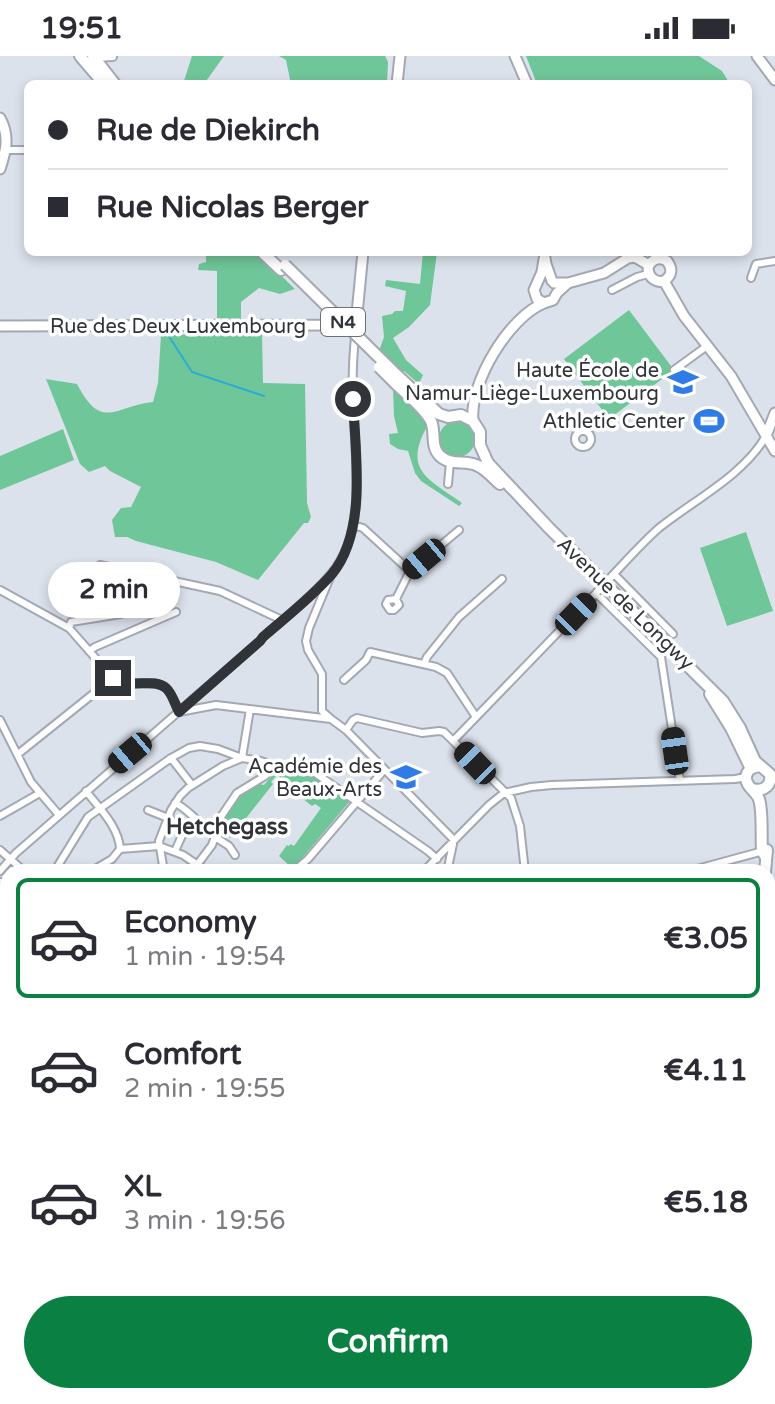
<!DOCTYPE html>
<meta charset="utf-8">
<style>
:root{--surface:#fff;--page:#f2f2f3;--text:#2b2b33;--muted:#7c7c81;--line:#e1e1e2;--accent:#0b8043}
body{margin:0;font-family:"Varela Round",sans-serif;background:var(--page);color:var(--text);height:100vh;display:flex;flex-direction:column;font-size:30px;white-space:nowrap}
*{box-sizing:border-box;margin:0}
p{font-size:26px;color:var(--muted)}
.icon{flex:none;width:44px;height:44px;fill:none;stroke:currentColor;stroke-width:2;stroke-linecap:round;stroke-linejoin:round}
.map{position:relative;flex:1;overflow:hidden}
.sheet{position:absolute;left:0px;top:808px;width:776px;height:540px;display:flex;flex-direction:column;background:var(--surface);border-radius:24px 24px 0 0;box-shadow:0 4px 12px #0003}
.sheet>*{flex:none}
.guide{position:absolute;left:24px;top:24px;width:728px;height:176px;border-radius:12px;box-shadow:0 4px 12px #0003;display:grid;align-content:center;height:176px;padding:0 24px;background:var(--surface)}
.end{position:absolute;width:36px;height:36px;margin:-18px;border:10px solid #303337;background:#fff;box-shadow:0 0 0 4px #fff}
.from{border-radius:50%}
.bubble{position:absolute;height:56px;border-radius:28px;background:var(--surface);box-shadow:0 4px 12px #0003;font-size:26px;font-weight:700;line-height:56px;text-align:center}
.car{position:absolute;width:24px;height:48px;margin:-24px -12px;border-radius:10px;box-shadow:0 0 6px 2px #0007;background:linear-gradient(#222 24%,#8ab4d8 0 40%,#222 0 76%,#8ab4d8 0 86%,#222 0)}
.guide b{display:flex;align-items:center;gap:28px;height:76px;font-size:30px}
.guide b+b{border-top:2px solid var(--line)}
.guide i{width:20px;height:20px;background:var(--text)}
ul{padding:14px 0 0;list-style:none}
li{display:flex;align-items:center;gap:24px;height:120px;margin:0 16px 12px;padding:0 8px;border:4px solid transparent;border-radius:12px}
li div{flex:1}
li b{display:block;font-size:30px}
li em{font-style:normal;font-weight:700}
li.on{border-color:var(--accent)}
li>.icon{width:72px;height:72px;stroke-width:1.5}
.primary-button{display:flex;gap:16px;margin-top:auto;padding:16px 24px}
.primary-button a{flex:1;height:92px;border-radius:48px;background:var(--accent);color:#fff;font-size:32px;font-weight:700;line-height:92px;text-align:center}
.status{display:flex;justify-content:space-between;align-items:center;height:56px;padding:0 40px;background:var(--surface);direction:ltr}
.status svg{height:22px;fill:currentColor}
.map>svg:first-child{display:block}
.green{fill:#6fc698}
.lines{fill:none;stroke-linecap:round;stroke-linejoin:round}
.stream{stroke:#2badd6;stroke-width:2}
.street-tunnel{stroke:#babfc8;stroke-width:6;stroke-dasharray:6 3;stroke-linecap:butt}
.street-casing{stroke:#a3a8b2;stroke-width:10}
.secondary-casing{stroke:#a3a8b2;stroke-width:13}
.primary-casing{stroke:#a3a8b2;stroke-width:14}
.street{stroke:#fff;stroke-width:6}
.secondary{stroke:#fff;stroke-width:9}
.primary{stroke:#fff;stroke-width:10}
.rail-casing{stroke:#54575d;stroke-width:5}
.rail{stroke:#fff;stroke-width:2;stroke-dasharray:6;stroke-linecap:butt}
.street-bridge-casing{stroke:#a3a8b2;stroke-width:10;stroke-linecap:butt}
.primary-bridge-casing{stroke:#a3a8b2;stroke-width:14;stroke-linecap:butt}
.street-bridge{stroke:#fff;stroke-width:6}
.primary-bridge{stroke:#fff;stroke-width:10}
.route{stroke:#303337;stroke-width:10}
.labels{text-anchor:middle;stroke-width:7;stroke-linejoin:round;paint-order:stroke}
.shield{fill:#fff;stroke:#6e7073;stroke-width:2}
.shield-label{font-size:18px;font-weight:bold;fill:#303337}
.street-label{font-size:20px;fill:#303337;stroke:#fff}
.poi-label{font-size:20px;fill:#303337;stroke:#fff;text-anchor:end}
.neighbourhood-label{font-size:22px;font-weight:bold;fill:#303337;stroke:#fff}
</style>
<div class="status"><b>19:51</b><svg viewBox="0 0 49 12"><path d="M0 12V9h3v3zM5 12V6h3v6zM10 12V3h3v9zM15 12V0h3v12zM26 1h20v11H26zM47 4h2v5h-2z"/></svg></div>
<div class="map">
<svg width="775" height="1348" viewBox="0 0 775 1348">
<rect width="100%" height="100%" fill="#dce2ec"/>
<path class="green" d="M192,0H224L204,28H183Z
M279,0H385L388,6L387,28H291L286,4Z
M526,0H699L722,15L730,28H537Z
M206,196H257L295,233L280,238L259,232L241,246V263L217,262V215L198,214L199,208L206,206Z
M423,196H437L430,249L409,271L393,282L406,304L423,319L419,328L404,315L401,317L379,295L384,281L382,260L392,258L395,255H403L406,235L385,230L386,224L420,228Z
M629,254L674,314L609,363L564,303Z
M262,277L263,327L305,328L307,447L311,461L308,467H304L258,524L216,506L136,485L127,481H115L112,464L121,452L131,451L141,431L110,415L105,410L89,416L80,408L46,323L77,328C102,376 115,350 153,346L158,327L161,279Z
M393,332L428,369C402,414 428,423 462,447L459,450L421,425L415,417L408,395L398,393L390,388L389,378L398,377L394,360Z
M439 383a18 18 0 1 1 36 0a18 18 0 1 1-36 0Z
M63,373L74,404L0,434V400Z
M746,476L773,555L727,570L700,492Z
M283,714C307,712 328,729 348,742L350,745L293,813L279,800L287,789L289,790L291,788L294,790L321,752L315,748L312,750L281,726L283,724L277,719L271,726L273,728L239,771L236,769L230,777L232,780L230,782L226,776L219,773L218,770C225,751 242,737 259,728L264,729L275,716L280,717Z"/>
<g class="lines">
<path class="stream" d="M170,282L192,316L264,340"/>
<path class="street-tunnel" d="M1,1264L8,1231"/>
<g class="street-casing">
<path id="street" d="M94,2L113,1
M7,94H28
M751,222L756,208L775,205
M612,234L637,221L648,218
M674,314L707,290
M575 383a8 8 0 1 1 16 0a8 8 0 1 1-16 0Z
M448,428L450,406
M353,469L363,472L410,515
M100,509L220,535L282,564
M614,518L673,578
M611,521C627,504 642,487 659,472C694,444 744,419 766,380
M0,534L69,572L113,622C129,634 153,621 166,632C172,637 175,649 179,656
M596,537L661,601L680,725
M396,543L388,544L386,548L390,554H394L399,549L396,543L410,515L459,474
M69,572L71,566L121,558
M89,595L95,591L176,556
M424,608L427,601L459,561L502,523
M344,624L366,604L370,596L436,611L447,617L476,661
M179,656L216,649L331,663L346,674L454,784
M331,663L322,655V618L308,594L306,585L309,572L331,519
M0,664L31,726L59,759
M346,674L353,664L357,662L422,677L439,675L444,676L511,742L520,770L525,816
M453,685L597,536
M18,698L113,622
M171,702L192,729
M242,702L250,653
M86,735C99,752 119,771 120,793
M175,747C189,753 197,768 212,774
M148,754L168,762L185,773L175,795
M0,760L40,737
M215,781L229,790L235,799
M120,793L159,790L183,799L208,816
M0,794L25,816
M197,809L212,789L215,781L212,774L237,737L265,720L274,710
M0,815L16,797L260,585L263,581C286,561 312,541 331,518C369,474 354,396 353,343C352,322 353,302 355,281
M54,816L88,761L171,702L189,692L200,690L218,693L242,702L261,705L274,710H290L315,717L428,795L437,803
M90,816L112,803L120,793
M164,816L159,785L171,754L180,740L188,732L223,710L242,702
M293,816L308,803L384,714
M423,816L489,749L504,737L531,731L552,729L735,723L746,721
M447,816L453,788
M686,816L763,795
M0,826L8,842
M0,900L8,894
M0,981L8,980
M0,1270L1,1264
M48,1348L49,1340"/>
</g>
<g class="secondary-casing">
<path id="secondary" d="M515,0L527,28
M757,0L775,24
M397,28L400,0
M0,62C10,80 6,95 0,113
M544,196L546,208L552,225
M544,203L542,216L534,234L537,243L544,247L553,244L557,237L568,227
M649,209C654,202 660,201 667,205C673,213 672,220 664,225
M649,209L648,213C649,222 656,227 664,225
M664,225L684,260L731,320L775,395
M554,227H568L604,217L628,202L635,201L649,209
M356,268L363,196
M0,270L336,269L356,265
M473,365C469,327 509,261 544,247
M766,380L775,357
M0,1131L8,1129
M0,1322L5,1329L4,1336L0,1341
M608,1340L612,1348"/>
</g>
<g class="primary-casing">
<path id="primary" d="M80,0L104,28
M93,0L115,28
M262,196L281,214
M401,323L439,358L448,361L461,359L473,365L480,376V389L488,407L549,472L723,645L740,672L755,705L770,718C772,729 764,736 753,733
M396,328C407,339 424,351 431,365C436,377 430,390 440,400C451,410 464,404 476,409C485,412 493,422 500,428
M710,638L731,672L751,713
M760,710C753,711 747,713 746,721C745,730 756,735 759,743C763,756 761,780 762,795L765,800
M765,816L767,794
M766,1340V1348"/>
</g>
<use href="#street" class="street"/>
<use href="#secondary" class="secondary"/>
<use href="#primary" class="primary"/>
<g class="rail-casing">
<path id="rail" d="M0,1229L8,1233
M213,1340L225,1348"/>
</g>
<use href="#rail" class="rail"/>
<g class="street-bridge-casing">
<path id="street-bridge" d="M597,536L611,521"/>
</g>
<g class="primary-bridge-casing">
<path id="primary-bridge" d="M285,209L401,323
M379,311L396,328"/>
</g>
<use href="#street-bridge" class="street-bridge"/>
<use href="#primary-bridge" class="primary-bridge"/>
</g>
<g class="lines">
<path class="route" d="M113,622C130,634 153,621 166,632C172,637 175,648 179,656L260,585L263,581C286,561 312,541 332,518C368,474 355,396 353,343"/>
</g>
<defs>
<g id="university-bare" transform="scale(2.4)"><path d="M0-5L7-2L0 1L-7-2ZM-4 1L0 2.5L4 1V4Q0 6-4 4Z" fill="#2f7ce8" stroke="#fff" stroke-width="2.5" paint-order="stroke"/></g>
<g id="stadium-bare" transform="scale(2.4)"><path d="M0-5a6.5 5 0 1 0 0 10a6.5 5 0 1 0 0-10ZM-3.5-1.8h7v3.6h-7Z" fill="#2f7ce8" stroke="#fff" stroke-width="2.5" paint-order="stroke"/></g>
</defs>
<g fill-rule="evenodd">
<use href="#university-bare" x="683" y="326"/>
<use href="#stadium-bare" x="709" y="365"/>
<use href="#university-bare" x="406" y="721"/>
</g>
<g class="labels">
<rect class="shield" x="321" y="252" width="44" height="28" rx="6"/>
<g class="shield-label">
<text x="343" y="272">N4</text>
</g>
<g class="street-label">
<text x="178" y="277">Rue des Deux Luxembourg</text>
<text transform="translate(626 547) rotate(44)" y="7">Avenue de Longwy</text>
</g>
<g class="poi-label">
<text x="659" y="321">Haute École de<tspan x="659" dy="23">Namur-Liège-Luxembourg</tspan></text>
<text x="685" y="372">Athletic Center</text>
<text x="382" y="717">Académie des<tspan x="382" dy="23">Beaux-Arts</tspan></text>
</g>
<g class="neighbourhood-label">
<text x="227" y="778">Hetchegass</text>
</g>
</g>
</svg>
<i class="end from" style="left:353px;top:343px"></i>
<i class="end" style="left:113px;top:622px"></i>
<div class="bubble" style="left:48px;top:506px;width:132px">2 min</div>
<i class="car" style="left:424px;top:503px;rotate:230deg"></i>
<i class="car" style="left:576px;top:558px;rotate:44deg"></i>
<i class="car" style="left:675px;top:695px;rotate:352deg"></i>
<i class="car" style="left:130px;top:697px;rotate:230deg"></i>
<i class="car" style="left:475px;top:707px;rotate:316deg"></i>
<div class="guide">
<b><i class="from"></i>Rue de Diekirch</b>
<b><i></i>Rue Nicolas Berger</b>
</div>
<section class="sheet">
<ul>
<li class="on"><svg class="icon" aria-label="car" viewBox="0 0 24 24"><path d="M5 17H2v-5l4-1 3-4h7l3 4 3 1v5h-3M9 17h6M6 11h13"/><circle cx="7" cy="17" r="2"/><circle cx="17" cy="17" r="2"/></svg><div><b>Economy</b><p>1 min · 19:54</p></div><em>€3.05</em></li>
<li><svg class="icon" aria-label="car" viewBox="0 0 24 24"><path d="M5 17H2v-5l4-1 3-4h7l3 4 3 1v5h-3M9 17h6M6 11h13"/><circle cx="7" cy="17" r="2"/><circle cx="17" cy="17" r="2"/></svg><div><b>Comfort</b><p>2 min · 19:55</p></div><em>€4.11</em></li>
<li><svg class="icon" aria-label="car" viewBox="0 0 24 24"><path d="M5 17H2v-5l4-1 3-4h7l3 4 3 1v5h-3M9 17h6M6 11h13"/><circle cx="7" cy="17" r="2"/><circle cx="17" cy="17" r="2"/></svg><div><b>XL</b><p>3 min · 19:56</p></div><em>€5.18</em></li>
</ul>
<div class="primary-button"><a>Confirm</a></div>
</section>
</div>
